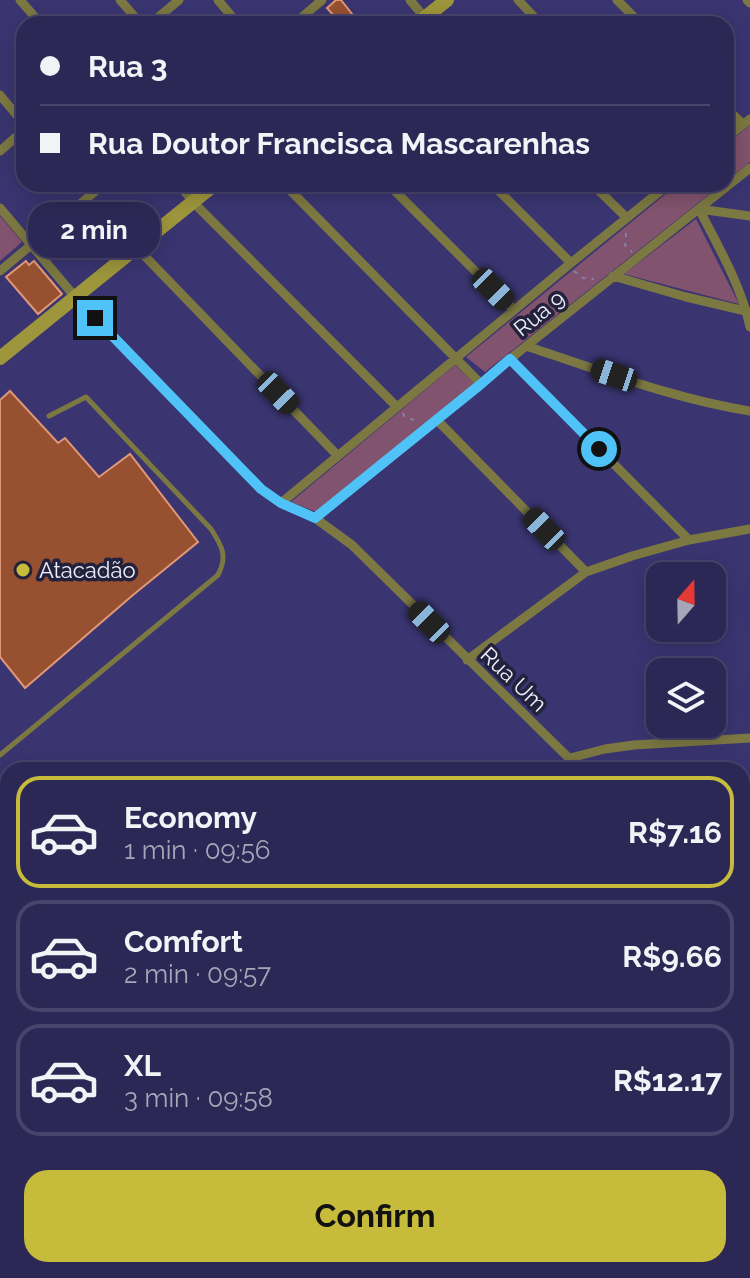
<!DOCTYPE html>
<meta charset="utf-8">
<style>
:root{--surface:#2c2855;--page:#38345f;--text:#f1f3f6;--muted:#a6a6b9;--line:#48446c;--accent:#c7bb3c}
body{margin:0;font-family:Raleway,sans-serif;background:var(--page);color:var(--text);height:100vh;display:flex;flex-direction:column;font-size:30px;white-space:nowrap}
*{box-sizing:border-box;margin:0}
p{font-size:26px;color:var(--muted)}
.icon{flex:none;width:44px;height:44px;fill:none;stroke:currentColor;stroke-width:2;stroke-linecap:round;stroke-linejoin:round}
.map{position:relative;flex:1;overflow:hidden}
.details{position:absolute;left:0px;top:762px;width:750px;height:516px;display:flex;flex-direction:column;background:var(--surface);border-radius:24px 24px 0 0;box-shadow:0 4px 20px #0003,0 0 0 2px var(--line)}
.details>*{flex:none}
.banner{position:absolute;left:16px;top:16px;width:718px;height:176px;border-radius:24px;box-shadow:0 4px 20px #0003,0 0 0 2px var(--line);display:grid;align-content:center;height:176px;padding:0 24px;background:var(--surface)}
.needle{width:52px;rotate:20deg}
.buttons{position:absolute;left:646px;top:562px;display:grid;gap:16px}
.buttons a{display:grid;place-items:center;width:80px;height:80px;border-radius:16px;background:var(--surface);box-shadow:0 4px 20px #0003,0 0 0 2px var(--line);font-size:40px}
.end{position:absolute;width:36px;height:36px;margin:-18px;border:10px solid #4fc3f7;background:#111;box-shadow:0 0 0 4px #111}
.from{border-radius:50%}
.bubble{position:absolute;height:56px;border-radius:24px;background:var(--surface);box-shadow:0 4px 20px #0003,0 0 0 2px var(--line);font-size:26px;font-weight:700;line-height:56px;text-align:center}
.car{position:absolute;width:24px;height:48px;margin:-24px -12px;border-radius:10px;box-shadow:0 0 6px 2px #0007;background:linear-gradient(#222 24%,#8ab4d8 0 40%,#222 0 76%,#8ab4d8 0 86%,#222 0)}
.banner b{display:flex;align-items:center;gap:28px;height:76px;font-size:30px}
.banner b+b{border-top:2px solid var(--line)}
.banner i{width:20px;height:20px;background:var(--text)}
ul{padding:14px 0 0;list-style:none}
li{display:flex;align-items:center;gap:24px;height:112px;margin:0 16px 12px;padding:0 8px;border:4px solid var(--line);border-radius:24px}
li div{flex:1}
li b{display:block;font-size:30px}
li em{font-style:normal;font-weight:700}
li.current{border-color:var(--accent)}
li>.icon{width:72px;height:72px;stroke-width:1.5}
.button{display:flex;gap:16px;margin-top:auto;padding:16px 24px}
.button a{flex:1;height:92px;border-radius:24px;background:var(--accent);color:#111;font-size:32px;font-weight:700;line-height:92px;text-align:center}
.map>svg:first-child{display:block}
.green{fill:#82536e}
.building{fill:#975131;stroke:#e09777;stroke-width:2}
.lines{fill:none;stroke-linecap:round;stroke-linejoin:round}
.path{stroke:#8481ab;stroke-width:2;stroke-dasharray:4 6;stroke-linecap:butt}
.lane{stroke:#7c7842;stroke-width:5}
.street{stroke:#7c7842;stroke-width:9}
.secondary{stroke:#9e963c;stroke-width:14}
.primary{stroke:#b8ad31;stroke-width:14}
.highway{stroke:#d0c21c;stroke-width:18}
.route{stroke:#4fc3f7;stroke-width:10}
.poi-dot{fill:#c7bb3c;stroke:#23223d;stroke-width:3}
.labels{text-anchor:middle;stroke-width:7;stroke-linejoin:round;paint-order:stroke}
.street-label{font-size:22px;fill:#eeeefd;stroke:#23223d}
.poi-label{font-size:22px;fill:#eeeefd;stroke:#23223d;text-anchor:start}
</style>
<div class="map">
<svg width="750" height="1278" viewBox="0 0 750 1278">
<rect width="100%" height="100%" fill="#3a3571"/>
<path class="green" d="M750,125V162L726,181V145Z
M678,184H722L485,372L466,357Z
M0,216L22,242L0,261Z
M696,219L739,304L624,274Z
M455,365L476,385L319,513L291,502Z"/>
<path class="building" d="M336,0H341L360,24H341L327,8Z
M26,261L29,265L34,261L62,294L38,314L6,277Z
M10,391L58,443L65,438L99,477L130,454L198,542L133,595L25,688L0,657V400Z"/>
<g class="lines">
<path class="path" d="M626,233L625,245L632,252
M574,271L583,278L594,279
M403,413L404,416L418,422"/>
<path class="lane" d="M0,755L218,575C228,556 222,546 211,529L86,397L49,416"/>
<path class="street" d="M20,0L41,24
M120,0L141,24
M218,0L238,24
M410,0L430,24
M518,0L541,24
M617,0L641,24
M747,0L750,3
M150,24L179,0
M294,24L322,0
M0,95L24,124
M726,108L743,124
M726,138L750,119
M0,151L24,130
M178,184L198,207L397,407
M284,184L481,384
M388,184L514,310
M492,184L571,263
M592,184L627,218
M0,208L76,298L261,489L281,503L315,518L352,545L581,770
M699,209C718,246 741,285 750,327
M699,209L750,216
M137,248L338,456
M0,271L104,184
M613,276L686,297L750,312
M526,346C600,370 673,399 750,411
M510,359L689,540
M437,420L586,572
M281,503L571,263L669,184
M315,518L481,384L510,359L750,168
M467,660L586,572L632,556L689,540L750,529
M570,758L605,749L634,745L750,738
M742,865L750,856
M742,927L750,934
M742,1023L750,1025
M0,1053L8,1050
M750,1087C747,1105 744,1119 750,1135
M742,1167L750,1165
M261,1270L262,1278
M467,1270V1278
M569,1270V1278
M661,1270L663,1278
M719,1270L721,1278
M345,1278L376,1270"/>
<path class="secondary" d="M417,24L447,0
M0,358L215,184"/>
<path class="primary" d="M0,848L8,858
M0,964L8,976
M75,1278L76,1270
M148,1278V1270"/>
<path class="highway" d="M0,882L8,891
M0,918L8,929
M101,1278L102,1270
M124,1278L125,1270"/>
</g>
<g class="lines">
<path class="route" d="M95,318L261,489L281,503L315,518L481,384L510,359L599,449"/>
</g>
<circle class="poi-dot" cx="23" cy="570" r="8"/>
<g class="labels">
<g class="street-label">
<text transform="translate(539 313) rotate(-39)" y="8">Rua 9</text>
<text transform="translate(514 679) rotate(44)" y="8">Rua Um</text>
</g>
<g class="poi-label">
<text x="39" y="578">Atacadão</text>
</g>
</g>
</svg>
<div class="buttons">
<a><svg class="needle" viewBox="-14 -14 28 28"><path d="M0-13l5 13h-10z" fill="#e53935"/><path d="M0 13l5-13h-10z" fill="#a6a6b9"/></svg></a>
<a><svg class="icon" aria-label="layers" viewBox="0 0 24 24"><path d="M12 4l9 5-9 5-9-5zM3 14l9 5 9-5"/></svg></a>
</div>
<i class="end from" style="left:599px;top:449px"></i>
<i class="end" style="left:95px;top:318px"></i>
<div class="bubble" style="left:28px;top:202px;width:132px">2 min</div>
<i class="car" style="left:493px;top:289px;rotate:135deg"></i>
<i class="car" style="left:614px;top:375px;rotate:288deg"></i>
<i class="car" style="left:278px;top:393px;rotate:136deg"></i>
<i class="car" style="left:544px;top:529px;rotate:316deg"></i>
<i class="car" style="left:429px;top:622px;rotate:315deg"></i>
<div class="banner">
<b><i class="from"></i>Rua 3</b>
<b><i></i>Rua Doutor Francisca Mascarenhas</b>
</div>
<section class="details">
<ul>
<li class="current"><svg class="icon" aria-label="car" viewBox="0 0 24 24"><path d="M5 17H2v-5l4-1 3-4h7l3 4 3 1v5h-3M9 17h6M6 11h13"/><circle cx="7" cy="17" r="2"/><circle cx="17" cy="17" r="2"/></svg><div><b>Economy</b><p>1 min · 09:56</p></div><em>R$7.16</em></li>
<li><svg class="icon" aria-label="car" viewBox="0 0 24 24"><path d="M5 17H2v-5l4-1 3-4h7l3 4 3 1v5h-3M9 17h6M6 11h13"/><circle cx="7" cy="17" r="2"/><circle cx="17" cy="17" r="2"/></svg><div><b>Comfort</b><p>2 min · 09:57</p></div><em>R$9.66</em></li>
<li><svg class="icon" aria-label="car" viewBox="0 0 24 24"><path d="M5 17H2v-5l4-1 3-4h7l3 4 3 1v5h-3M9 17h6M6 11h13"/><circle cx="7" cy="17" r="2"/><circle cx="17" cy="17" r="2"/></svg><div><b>XL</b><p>3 min · 09:58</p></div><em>R$12.17</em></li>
</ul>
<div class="button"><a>Confirm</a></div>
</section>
</div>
